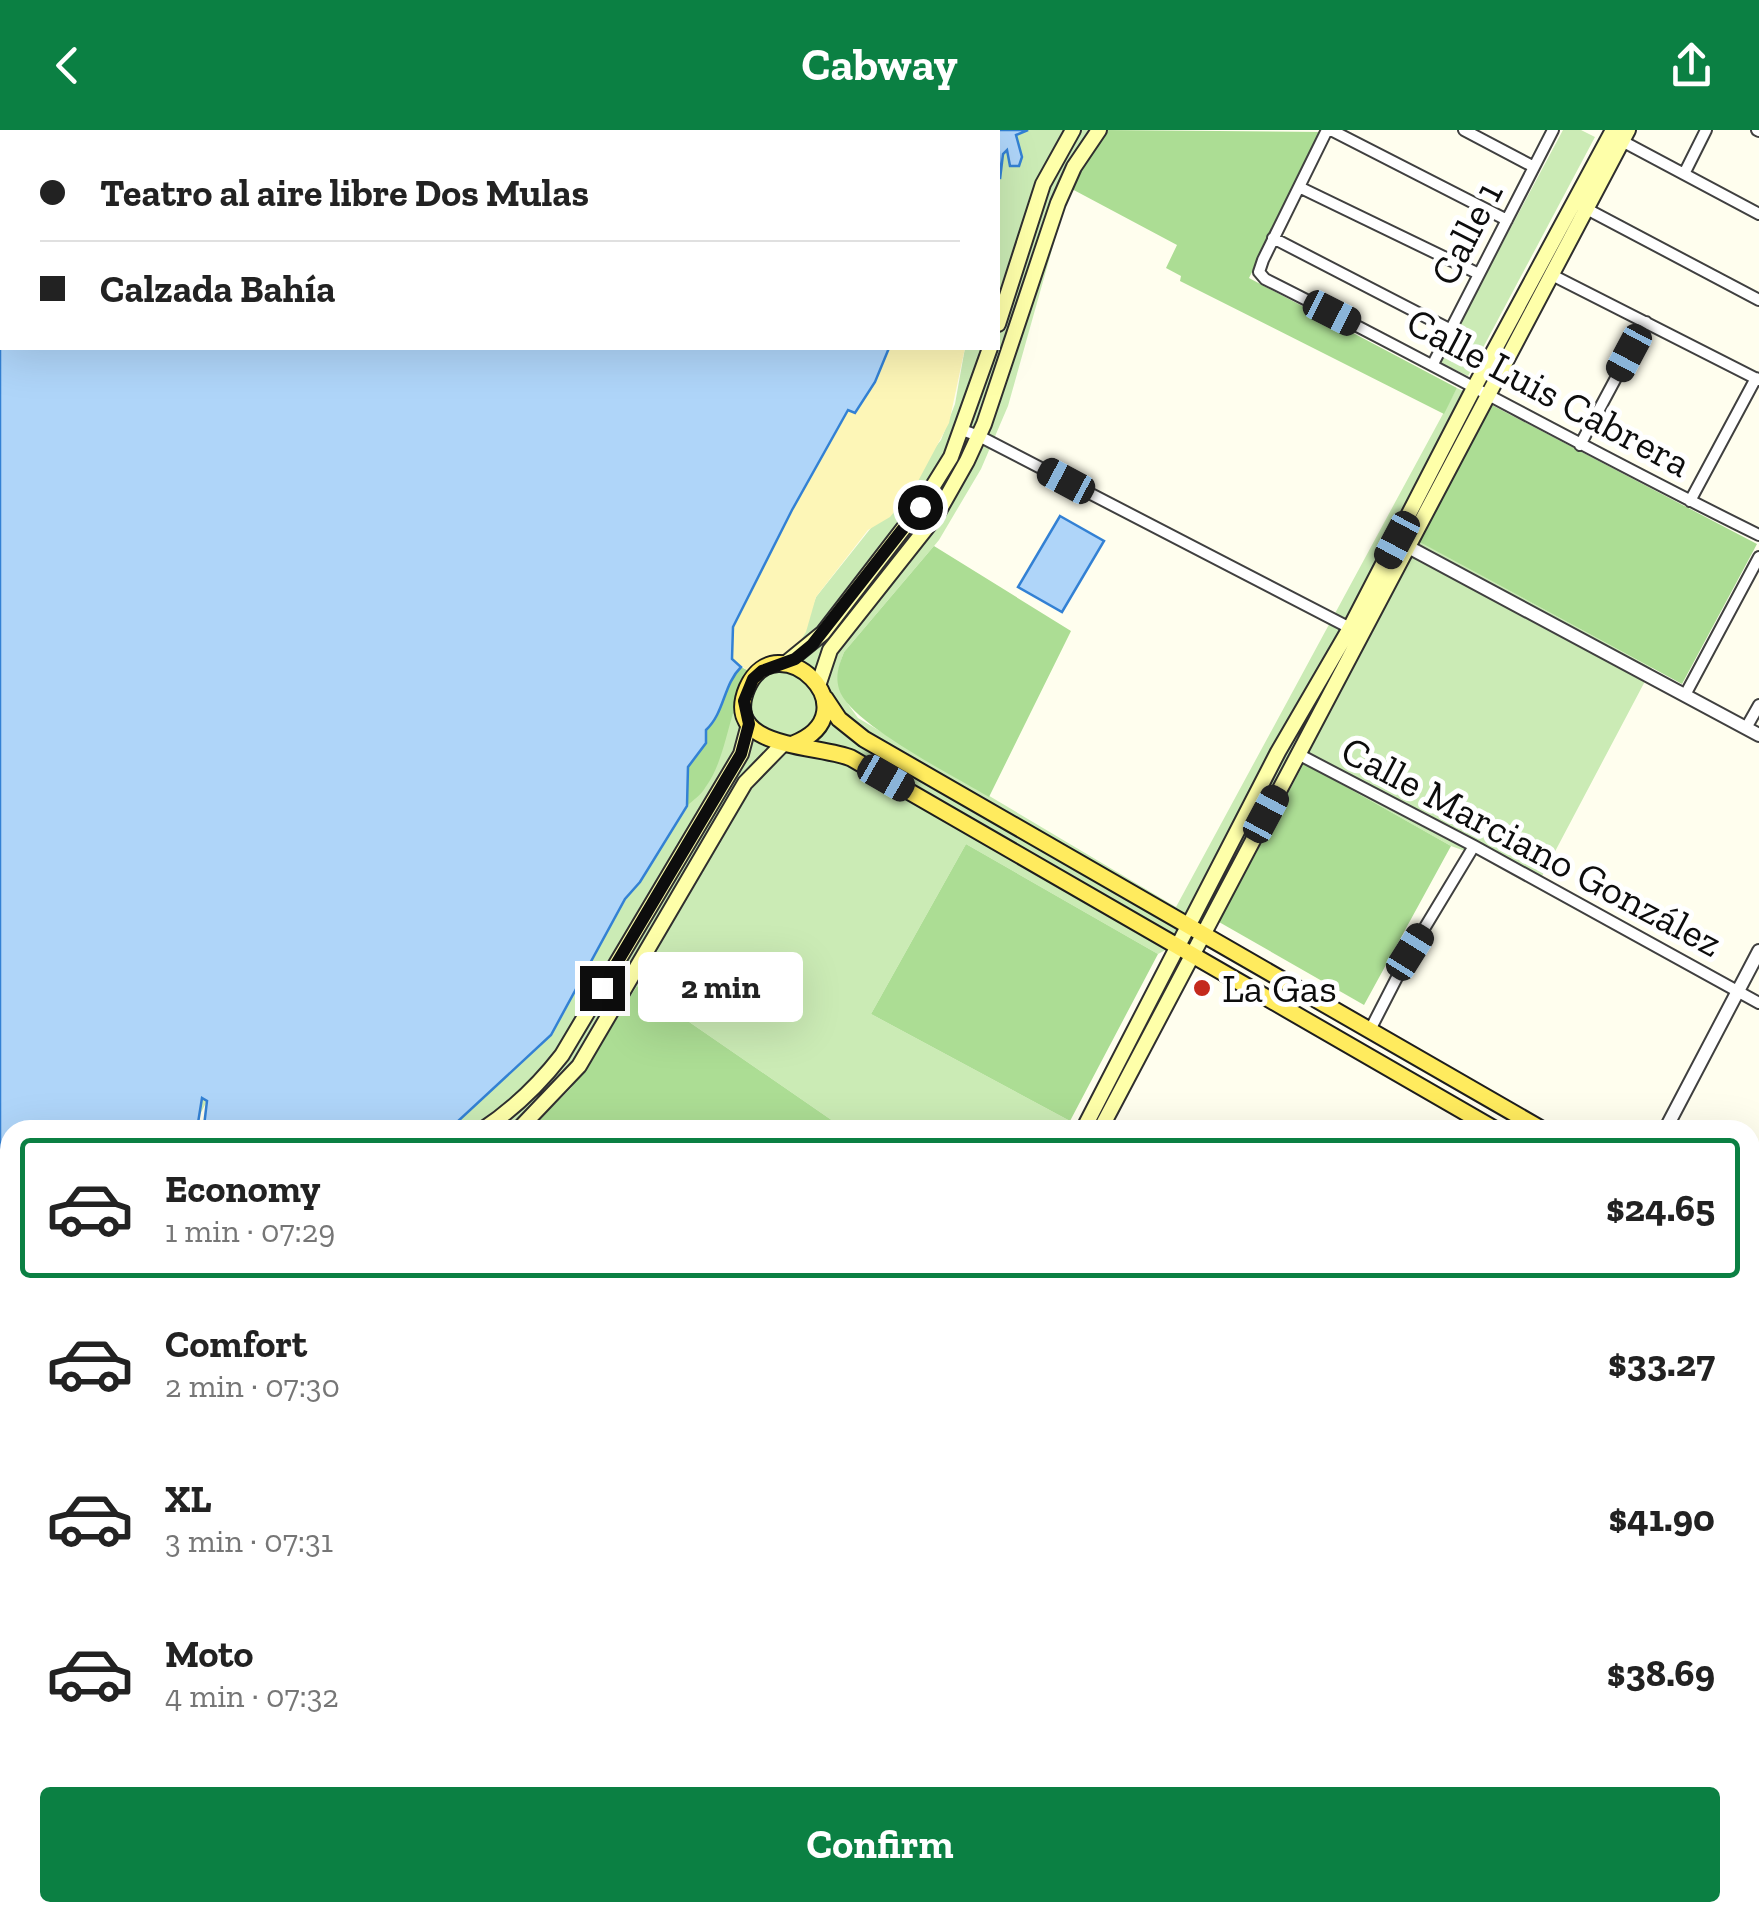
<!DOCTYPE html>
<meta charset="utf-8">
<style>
:root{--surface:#fff;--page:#f6f6f6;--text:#222;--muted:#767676;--line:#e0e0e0;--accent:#0b8043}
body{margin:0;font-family:"Zilla Slab",serif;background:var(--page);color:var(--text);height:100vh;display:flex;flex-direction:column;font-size:38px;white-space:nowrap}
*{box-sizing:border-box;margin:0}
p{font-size:32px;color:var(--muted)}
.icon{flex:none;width:55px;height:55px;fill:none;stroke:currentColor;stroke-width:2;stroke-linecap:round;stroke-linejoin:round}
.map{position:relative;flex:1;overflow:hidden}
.drawer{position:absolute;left:0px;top:990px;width:1760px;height:802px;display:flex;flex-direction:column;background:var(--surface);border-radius:30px 30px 0 0;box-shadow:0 10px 40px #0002}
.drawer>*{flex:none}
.hud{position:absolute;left:0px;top:0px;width:1000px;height:220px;box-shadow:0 10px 40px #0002;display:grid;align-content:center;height:220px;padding:0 40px;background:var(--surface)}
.end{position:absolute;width:45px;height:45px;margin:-22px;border:12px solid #0d0d0d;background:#fff;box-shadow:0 0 0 5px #fff}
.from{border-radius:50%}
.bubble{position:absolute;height:70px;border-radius:10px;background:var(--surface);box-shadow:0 10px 40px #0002;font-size:32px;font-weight:700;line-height:70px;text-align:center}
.car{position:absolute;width:30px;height:60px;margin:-30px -15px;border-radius:12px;box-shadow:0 0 8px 2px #0007;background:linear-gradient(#222 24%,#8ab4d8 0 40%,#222 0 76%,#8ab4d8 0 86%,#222 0)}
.hud b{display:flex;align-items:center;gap:35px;height:95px;font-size:38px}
.hud b+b{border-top:2px solid var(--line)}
.hud i{width:25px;height:25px;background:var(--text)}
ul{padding:18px 0 0;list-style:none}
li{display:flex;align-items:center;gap:30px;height:140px;margin:0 20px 15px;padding:0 20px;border:5px solid transparent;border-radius:10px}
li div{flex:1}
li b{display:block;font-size:38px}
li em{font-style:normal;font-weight:700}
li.selected{border-color:var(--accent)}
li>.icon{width:90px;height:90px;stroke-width:1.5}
.primary-button{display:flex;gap:20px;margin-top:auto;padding:20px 40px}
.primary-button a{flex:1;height:115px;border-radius:10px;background:var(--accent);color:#fff;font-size:40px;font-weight:700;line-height:115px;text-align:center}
header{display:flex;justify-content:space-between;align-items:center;height:130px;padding:0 40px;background:var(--accent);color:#fff;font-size:45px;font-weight:700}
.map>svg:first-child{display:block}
.green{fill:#cbebb5;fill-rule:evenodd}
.forest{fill:#acdd94}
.sand{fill:#fdf6b7}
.water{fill:#afd5f9;stroke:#3381d4;stroke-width:2.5}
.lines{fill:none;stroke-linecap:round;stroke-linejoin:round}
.minor-casing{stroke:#404040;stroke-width:14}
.tertiary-casing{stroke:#404040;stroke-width:16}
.secondary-casing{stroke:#2f2f2f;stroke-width:18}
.primary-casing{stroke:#1e1e1e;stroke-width:19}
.minor{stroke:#fff;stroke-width:10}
.tertiary{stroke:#fff;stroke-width:12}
.secondary{stroke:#feffa9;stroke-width:14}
.primary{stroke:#ffeb5e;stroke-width:15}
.route{stroke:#0d0d0d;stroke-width:12}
.poi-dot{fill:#c42a1e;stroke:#fff;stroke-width:4}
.labels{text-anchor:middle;stroke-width:10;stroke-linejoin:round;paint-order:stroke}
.street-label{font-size:40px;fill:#0d0d0d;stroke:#fff}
.poi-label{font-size:40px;fill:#0d0d0d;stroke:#fff;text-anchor:start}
</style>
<header><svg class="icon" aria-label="back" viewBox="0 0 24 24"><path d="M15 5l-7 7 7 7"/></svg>Cabway<svg class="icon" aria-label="share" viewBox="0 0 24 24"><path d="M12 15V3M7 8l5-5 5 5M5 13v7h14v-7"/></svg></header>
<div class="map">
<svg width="1759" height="1791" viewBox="0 0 1759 1791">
<rect width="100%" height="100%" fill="#fffeee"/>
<path class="green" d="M0,0H1107L1069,59L1008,276L981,339L939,410L844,522C832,553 839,562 858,588L1176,777L1457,258L1490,274L1417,410L1652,538L1541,748L1451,716L1304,633L1219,792L1158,824L966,714L871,884L1070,991L1065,1000H846L637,856L571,958L529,1000H210L207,971L192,1000H10V1050L0,1051ZM2,2H998V218H965L955,274L941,310L816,467L799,513L745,550L705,658L732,546L741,537L736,534L889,218H2Z
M1563,0H1581L1595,7L1468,246L1439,232Z
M0,1126L10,1133V1478L0,1474Z"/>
<path class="forest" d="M1107,0L1323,2L1249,148L1457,258L1444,284L1180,151L1181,146L1166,138L1177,115L1070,58Z
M1490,274L1757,414L1682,554L1416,410Z
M939,410L934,416L1071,501L989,667C956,647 849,593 839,559C835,545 839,535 844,522Z
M741,537L747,540L756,538C726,573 731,622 705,658C701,665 693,670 687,676L688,637L706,613V600L724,569L726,556Z
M1304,633L1451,716L1364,875L1219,792Z
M966,714L1158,824L1070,991L871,884Z
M637,856L846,1000H529L571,958Z
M0,1474L10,1478V1782H391L411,1791H0Z"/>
<path class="sand" d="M889,218H965L949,293L916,355L890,387L868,400L816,467L806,502L799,513L778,531L747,540L732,529L733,497L792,380L849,279L854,282L875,252Z"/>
<path class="water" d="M0,0H1028L1016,5L1022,27L1019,36H1010L1007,20L1003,24L1000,49L998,2H2V218H889L875,252L855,283L848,280L792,380L733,497L732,529L741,537C723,555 725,582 706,600V613L688,637L687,676L640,752L625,769L551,905L455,994L442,1000H210L204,996L207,971L202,968L198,993L192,1000H10V1050L0,1051Z
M1060,386L1104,411L1062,482L1018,457Z"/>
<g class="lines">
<g class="minor-casing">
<path id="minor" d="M1327,0L1263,130L1259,142L1265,149C1431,232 1592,323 1759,405
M1331,0L1507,90
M1464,0L1534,37
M1757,0L1759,1
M1622,11L1759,84
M1684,44L1706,0
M1299,57L1479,144
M1583,77L1759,170
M1273,108L1451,200
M1552,145L1759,250
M1433,234L1553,0
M962,300L979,306L1350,498
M1580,315L1646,192
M1690,371L1756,248
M1685,565L1759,427
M1746,598L1759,575
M1298,624L1474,716L1759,873
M1370,900L1410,822L1474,716
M1750,1070L1759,1054
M1750,1214L1759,1201
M1750,1430L1759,1416
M1750,1631L1759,1618
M1750,1688L1759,1694
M605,1782L620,1791
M733,1782L747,1791
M873,1782L886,1791
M998,1782L1012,1791
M1128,1782L1141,1791
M467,1791L471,1782
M552,1791L556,1782
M944,1791L949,1782
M1238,1791L1243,1782
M1375,1791L1381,1782
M1507,1791L1512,1782
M1642,1791L1647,1782"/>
</g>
<g class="tertiary-casing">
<path id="tertiary" d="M1399,412L1759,605
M1665,1000L1759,821
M1519,1782L1531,1791
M1538,1782L1551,1791
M1097,1791L1103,1782
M1112,1791L1117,1782"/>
</g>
<g class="secondary-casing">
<path id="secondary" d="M998,194L1043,54L1073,0
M785,534L823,503L920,377L951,327L990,218
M819,553L830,520L936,386L967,331L984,294L1058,73L1074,37L1099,0
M482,1000C514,979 538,956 562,925L741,624L749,594
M518,1000L579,936L745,653L782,615
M1083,1000L1278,622L1350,498L1475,256L1613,0
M1100,1000L1628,0
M0,1244L10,1236
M0,1269L10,1261
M652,1791L657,1782
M677,1791L682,1782"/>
</g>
<g class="primary-casing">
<path id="primary" d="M825,568L839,589L864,609L1543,1000
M793,614C875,582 777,490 747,558C721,620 818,614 851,628L1496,1000
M1750,1119L1759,1124
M1750,1146L1759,1151"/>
</g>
<use href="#minor" class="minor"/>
<use href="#tertiary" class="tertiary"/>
<use href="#secondary" class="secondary"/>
<use href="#primary" class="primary"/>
</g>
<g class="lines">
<path class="route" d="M602,858L741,624L749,594L744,571L753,549L762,541L795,529L812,515L920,377"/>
</g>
<circle class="poi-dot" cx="1202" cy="858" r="10"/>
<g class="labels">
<g class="street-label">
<text transform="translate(1466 103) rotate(-63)" y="14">Calle 1</text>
<text transform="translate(1549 262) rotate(28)" y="14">Calle Luis Cabrera</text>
<text transform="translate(1532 716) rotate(28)" y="14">Calle Marciano González</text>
</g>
<g class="poi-label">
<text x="1222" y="872">La Gas</text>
</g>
</g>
</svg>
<i class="end from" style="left:920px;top:377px"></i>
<i class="end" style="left:602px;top:858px"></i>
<div class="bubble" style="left:638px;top:822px;width:165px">2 min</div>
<i class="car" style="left:1332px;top:183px;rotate:117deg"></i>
<i class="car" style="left:1629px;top:223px;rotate:208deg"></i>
<i class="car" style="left:1066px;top:351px;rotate:298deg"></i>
<i class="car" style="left:1397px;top:410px;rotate:208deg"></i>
<i class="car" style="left:886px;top:648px;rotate:120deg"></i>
<i class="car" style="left:1266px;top:684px;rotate:28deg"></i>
<i class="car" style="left:1410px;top:822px;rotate:32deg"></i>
<div class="hud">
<b><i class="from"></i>Teatro al aire libre Dos Mulas</b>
<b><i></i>Calzada Bahía</b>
</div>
<section class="drawer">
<ul>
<li class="selected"><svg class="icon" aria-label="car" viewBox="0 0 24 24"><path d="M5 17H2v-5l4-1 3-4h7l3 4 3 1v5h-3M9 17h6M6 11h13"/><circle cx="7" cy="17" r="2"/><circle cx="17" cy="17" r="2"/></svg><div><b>Economy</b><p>1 min · 07:29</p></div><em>$24.65</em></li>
<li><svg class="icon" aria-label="car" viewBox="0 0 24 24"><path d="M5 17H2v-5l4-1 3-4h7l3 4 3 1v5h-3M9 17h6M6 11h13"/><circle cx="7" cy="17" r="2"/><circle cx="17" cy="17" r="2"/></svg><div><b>Comfort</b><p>2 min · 07:30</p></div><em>$33.27</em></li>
<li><svg class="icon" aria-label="car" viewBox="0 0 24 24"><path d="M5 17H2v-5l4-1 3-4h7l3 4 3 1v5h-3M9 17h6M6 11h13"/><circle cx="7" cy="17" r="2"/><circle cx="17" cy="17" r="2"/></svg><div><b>XL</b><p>3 min · 07:31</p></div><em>$41.90</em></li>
<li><svg class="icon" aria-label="car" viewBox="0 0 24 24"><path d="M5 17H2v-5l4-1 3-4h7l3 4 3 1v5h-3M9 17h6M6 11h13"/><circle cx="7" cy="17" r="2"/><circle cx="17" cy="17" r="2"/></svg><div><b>Moto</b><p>4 min · 07:32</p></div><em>$38.69</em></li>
</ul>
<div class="primary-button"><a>Confirm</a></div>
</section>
</div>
